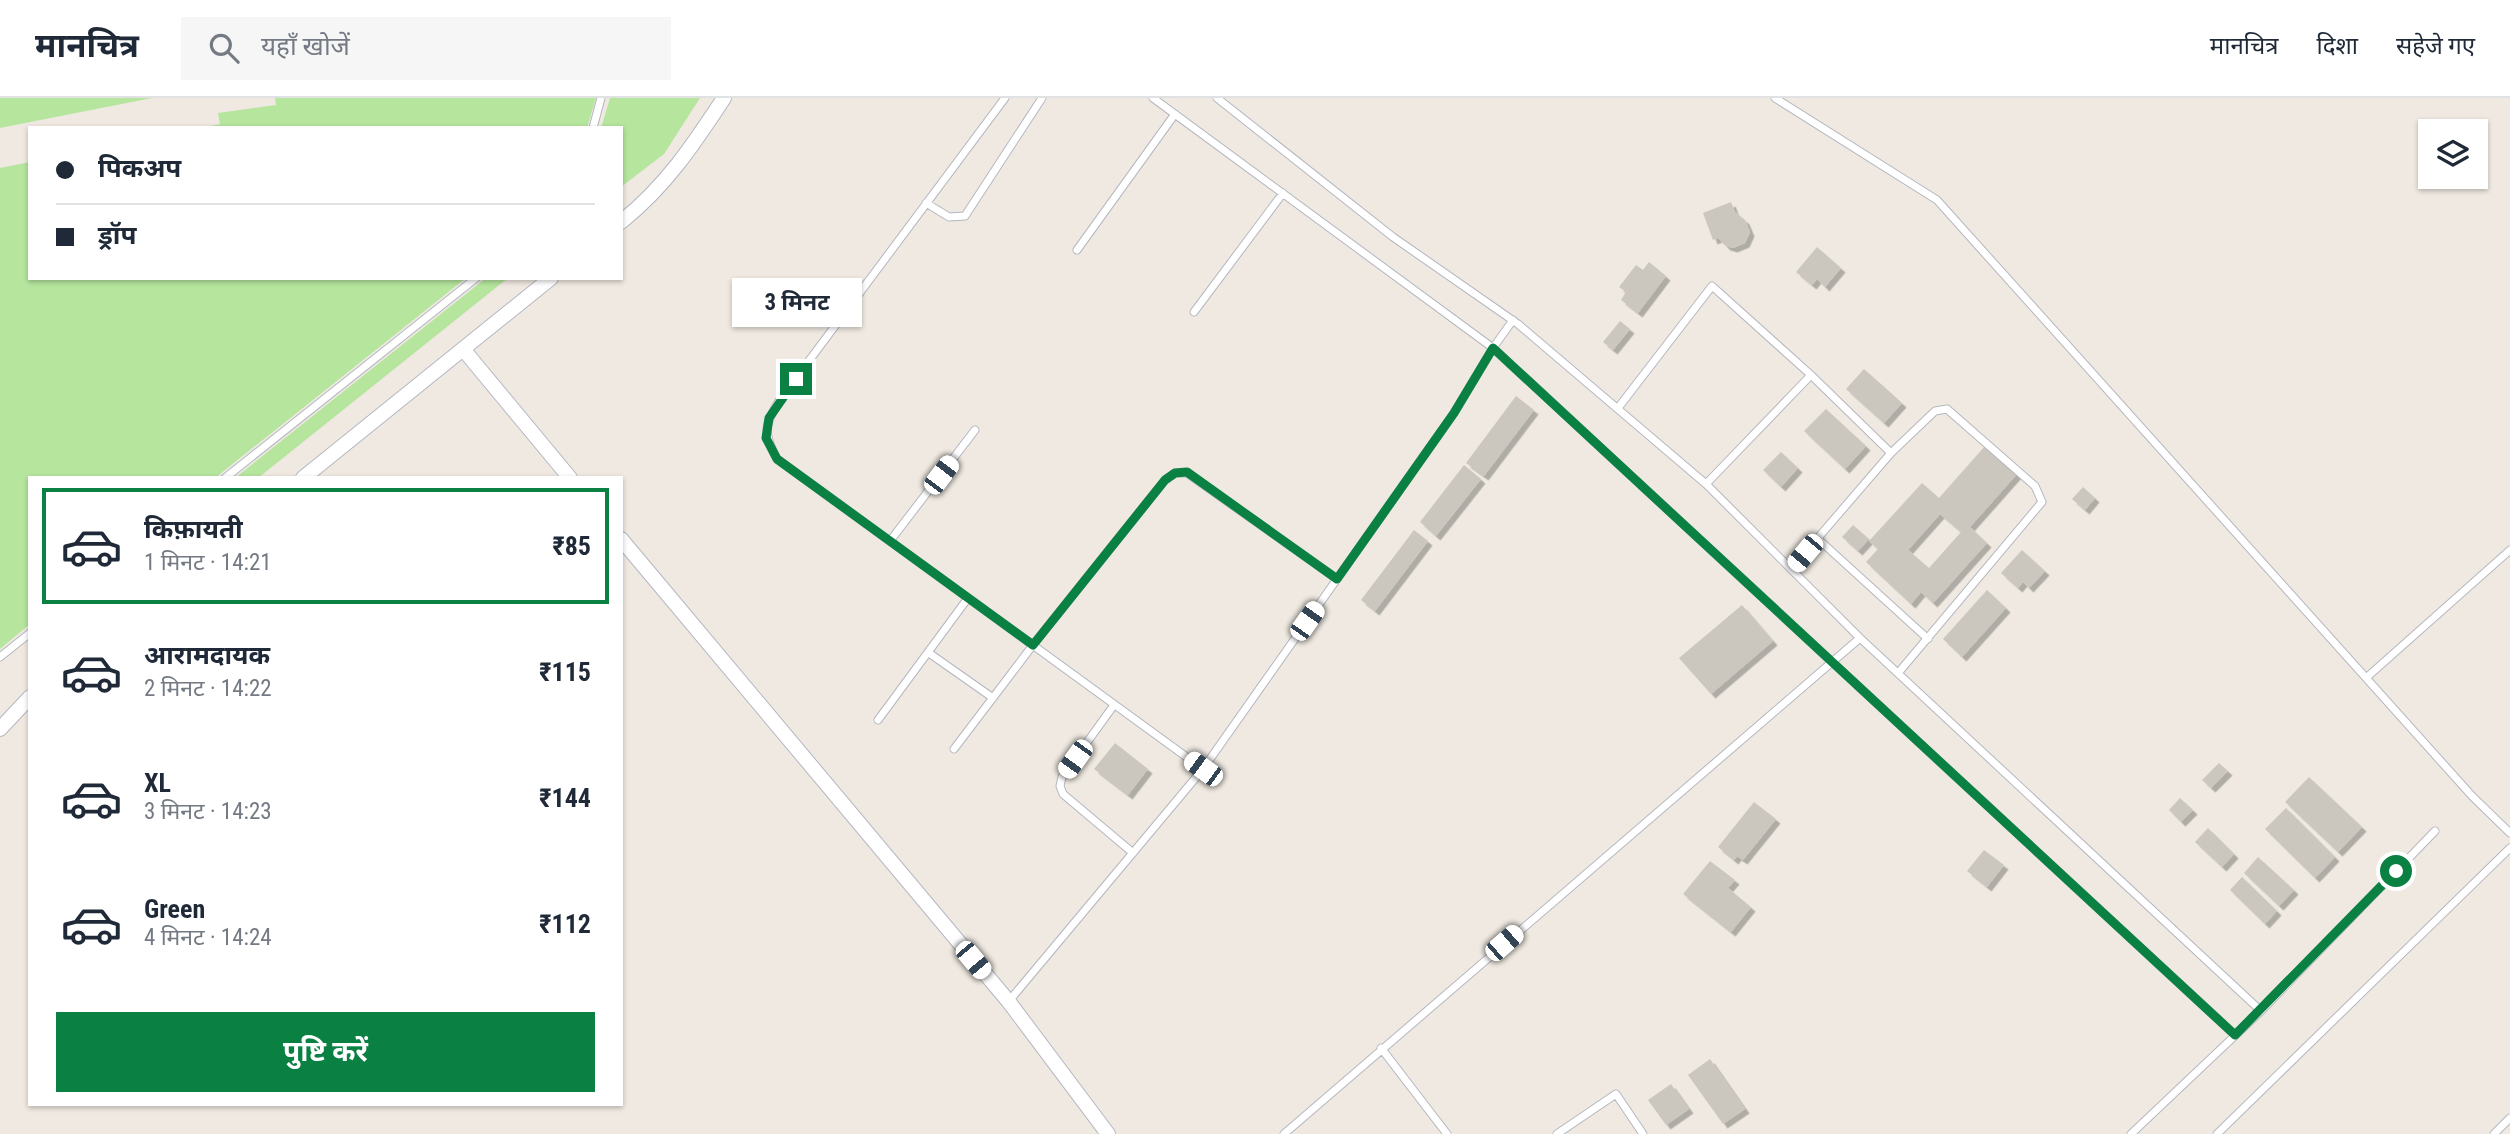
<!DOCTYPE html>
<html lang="hi">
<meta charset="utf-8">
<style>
:root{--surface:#fff;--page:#f6f6f7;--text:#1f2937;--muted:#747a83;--line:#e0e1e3;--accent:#0b8043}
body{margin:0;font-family:"Roboto Condensed","Noto Sans Devanagari",sans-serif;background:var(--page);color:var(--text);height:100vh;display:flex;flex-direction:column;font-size:26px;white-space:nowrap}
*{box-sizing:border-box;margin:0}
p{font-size:23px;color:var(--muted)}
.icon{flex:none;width:38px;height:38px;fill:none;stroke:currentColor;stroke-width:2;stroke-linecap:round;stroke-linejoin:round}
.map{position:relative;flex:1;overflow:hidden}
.panel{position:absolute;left:28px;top:378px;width:595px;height:630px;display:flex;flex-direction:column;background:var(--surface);border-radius:0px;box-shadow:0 2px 5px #0004}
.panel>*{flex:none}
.top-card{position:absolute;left:28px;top:28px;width:595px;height:154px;border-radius:0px;box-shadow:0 2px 5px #0004;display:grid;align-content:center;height:154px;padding:0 28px;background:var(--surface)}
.buttons{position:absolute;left:2418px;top:21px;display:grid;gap:14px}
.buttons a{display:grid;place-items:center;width:70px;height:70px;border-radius:0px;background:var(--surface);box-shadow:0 2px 5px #0004;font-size:35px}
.end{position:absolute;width:32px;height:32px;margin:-16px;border:9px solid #0b8043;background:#fff;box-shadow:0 0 0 4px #fff}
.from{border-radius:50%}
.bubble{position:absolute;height:49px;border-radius:0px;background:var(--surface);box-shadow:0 2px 5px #0004;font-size:23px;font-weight:700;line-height:49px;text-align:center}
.car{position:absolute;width:21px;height:42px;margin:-21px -10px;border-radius:9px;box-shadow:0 0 5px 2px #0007;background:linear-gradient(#fff 24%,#345 0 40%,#fff 0 76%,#345 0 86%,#fff 0)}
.top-card b{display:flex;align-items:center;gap:24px;height:66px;font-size:26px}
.top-card b+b{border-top:2px solid var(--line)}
.top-card i{width:18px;height:18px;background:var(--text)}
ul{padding:12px 0 0;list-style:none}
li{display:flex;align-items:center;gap:21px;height:116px;margin:0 14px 10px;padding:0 14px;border:4px solid transparent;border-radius:0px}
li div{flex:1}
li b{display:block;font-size:26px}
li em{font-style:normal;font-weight:700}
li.on{border-color:var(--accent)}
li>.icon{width:63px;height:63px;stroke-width:1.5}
.cta{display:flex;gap:14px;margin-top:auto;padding:14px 28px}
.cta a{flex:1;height:80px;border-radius:0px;background:var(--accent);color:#fff;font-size:28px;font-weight:700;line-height:80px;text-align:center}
header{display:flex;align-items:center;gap:42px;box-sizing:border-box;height:98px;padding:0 35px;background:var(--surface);border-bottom:2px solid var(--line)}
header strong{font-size:33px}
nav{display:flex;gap:38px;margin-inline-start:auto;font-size:24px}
.search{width:490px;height:63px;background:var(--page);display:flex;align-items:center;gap:18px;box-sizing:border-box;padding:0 24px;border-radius:0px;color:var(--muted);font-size:26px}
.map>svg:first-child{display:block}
.green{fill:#b6e59e}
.building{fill:#cbc7bf;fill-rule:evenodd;filter:url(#shadow)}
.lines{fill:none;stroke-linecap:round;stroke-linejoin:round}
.lane-casing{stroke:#b4b7c1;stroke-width:9}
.street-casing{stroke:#b4b7c1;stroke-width:16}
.lane{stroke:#fff;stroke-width:7}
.street{stroke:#fff;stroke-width:14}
.route{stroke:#0b8043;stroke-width:9}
</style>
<header>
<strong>मानचित्र</strong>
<div class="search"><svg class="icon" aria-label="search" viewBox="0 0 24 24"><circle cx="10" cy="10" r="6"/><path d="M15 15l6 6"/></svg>यहाँ खोजें</div>
<nav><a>मानचित्र</a><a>दिशा</a><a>सहेजे गए</a></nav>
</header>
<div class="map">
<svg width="2510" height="1036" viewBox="0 0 2510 1036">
<defs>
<filter id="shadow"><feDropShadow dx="4.5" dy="4.5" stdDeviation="0" flood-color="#0004"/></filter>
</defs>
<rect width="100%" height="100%" fill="#efe9e1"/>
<path class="green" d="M0,0H152L0,30Z
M275,0H596L587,30H202L220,26L218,15L276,7Z
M610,0H700L664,56L621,89V30H601Z
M30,64V180H466L215,380H30V526L0,551V70Z
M486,180H508L258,380H235Z"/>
<path class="building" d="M1731,104L1735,114L1745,122L1750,134L1745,145L1733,150L1726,148L1718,140L1713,142L1703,115Z
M1817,149L1841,170L1825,189L1817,181L1812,187L1796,174Z
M1649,164L1666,178L1638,215L1621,202L1626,194L1619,189L1636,167L1643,172Z
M1620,223L1630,231L1613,252L1603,244Z
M1864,271L1902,305L1884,325L1846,291Z
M1516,298L1534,312L1484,378L1466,365Z
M1826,311L1866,348L1845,371L1804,333Z
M1985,348L2017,376L1970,429L1987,445L1933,505L1921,494L1911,506L1866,464L1878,451L1869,443L1922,385L1939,400ZM1940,416L1961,434L1929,470L1908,452Z
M1781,354L1798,370L1781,389L1763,372Z
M1464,367L1481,381L1436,438L1420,424Z
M2083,389L2095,400L2085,412L2072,401Z
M1853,427L1869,441L1858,453L1842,439Z
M1414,432L1428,443L1375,513L1361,502Z
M2022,452L2045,473L2029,490L2023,484L2018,490L2001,475Z
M1987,492L2006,510L1962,559L1943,541Z
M1742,507L1773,543L1711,596L1679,560Z
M1115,645L1148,671L1128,697L1094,671Z
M2219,665L2228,673L2211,690L2202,682Z
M2309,679L2362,729L2338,754L2285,704Z
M2180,700L2193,712L2181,724L2169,712Z
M1754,704L1776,721L1743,762L1737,758L1734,762L1718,749Z
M2286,710L2335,759L2315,780L2265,731Z
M2208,730L2234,756L2222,769L2195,744Z
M1984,752L2004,767L1987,789L1967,773Z
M2258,759L2294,792L2279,808L2244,775Z
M1710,763L1735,782L1728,790L1751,809L1731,834L1683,796Z
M2242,779L2277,813L2265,826L2230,792Z
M1710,961L1745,1011L1723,1026L1688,977Z
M1671,986L1689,1011L1666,1027L1648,1002Z"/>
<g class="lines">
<g class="lane-casing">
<path id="lane" d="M1005,0L779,303C764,328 763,334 777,361L1203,671
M1153,0L1493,250L2235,937
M1217,0L1393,139L1518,226L1706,386L1860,540L2261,913
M1775,0L1937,102L2472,698L2510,735
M593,30L601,0
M926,105L949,119L965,118L1042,0
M1077,152L1175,16
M1194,214L1283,95
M1618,310L1712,188L1811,277L1891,355
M225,380L476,180
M1706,386L1811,277
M1817,440L1928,541
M890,443L975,332
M1792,470L1891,355L1935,313L1947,311L2035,388L2042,404L1899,574
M929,555L993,600
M0,559L30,535
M2366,580L2510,452
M1114,607L1062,679L1060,688L1063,696L1133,755
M878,622L968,500
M954,651L1033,547L1165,382L1175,375H1187L1337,481
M1009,903L1203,671L1454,315L1493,250L1513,222
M1381,950L1447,1036
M1284,1036L1860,540
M1557,1036L1616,996L1643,1036
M2131,1036L2261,913L2435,733
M2217,1036L2510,750
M2494,1036L2510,1020"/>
</g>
<g class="street-casing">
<path id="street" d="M621,124C666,88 693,47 724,0
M463,251L570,380
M303,380L551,180
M621,441L1009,904L1108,1036
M0,631L30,599"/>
</g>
<use href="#lane" class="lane"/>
<use href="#street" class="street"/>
</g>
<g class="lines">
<path class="route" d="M796,281L769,320L766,340L777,361L1033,547L1165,382L1175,375L1187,374L1337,481L1454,315L1493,250L2235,937L2396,773"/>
</g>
</svg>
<div class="buttons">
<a><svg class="icon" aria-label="layers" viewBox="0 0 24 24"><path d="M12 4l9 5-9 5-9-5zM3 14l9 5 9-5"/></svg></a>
</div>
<i class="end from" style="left:2396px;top:773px"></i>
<i class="end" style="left:796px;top:281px"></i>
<div class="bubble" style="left:732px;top:180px;width:130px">3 मिनट</div>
<i class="car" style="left:941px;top:377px;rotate:37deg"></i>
<i class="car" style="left:1805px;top:455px;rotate:220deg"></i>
<i class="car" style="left:1307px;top:523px;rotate:35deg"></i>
<i class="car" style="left:1075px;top:661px;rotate:216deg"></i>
<i class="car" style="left:1203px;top:671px;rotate:306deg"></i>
<i class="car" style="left:1504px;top:845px;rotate:49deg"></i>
<i class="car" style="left:973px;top:862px;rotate:140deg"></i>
<div class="top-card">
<b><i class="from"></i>पिकअप</b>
<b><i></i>ड्रॉप</b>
</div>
<section class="panel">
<ul>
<li class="on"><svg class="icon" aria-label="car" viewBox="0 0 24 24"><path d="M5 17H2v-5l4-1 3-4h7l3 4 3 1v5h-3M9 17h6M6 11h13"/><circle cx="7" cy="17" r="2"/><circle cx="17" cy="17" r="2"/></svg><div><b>किफ़ायती</b><p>1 मिनट · 14:21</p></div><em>₹85</em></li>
<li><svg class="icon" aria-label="car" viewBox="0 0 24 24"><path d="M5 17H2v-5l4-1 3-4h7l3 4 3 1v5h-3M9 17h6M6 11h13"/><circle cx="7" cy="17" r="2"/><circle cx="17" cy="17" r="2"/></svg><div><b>आरामदायक</b><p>2 मिनट · 14:22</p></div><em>₹115</em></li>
<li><svg class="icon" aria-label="car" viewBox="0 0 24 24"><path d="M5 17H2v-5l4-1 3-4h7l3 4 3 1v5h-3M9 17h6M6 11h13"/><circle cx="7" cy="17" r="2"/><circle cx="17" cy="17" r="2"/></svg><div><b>XL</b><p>3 मिनट · 14:23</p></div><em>₹144</em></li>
<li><svg class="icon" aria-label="car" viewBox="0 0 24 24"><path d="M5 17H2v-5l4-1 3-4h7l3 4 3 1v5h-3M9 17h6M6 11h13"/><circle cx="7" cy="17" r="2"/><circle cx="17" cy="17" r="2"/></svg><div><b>Green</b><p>4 मिनट · 14:24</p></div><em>₹112</em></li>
</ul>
<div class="cta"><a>पुष्टि करें</a></div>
</section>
</div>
